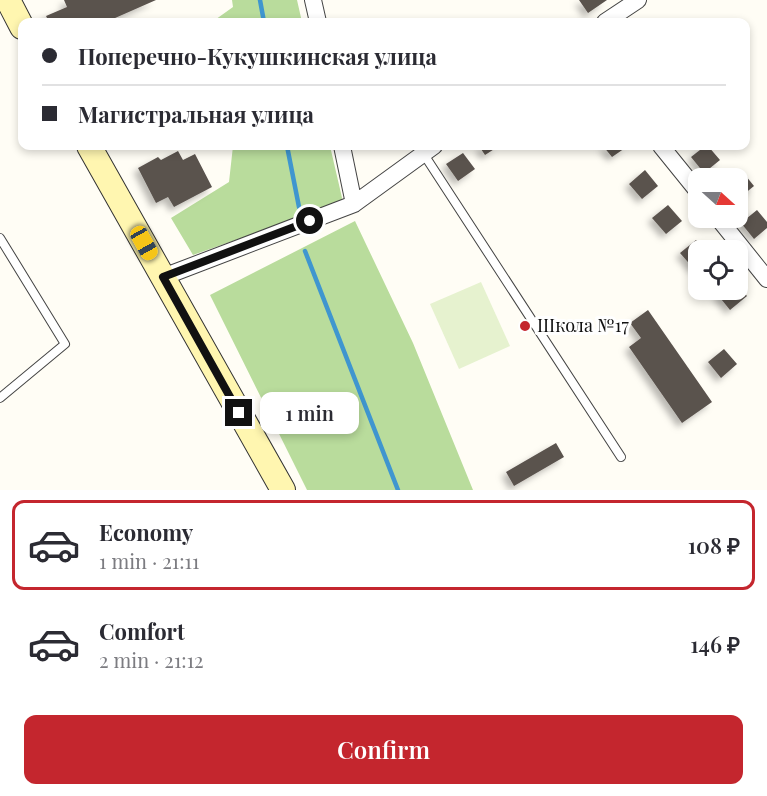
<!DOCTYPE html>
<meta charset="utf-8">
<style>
:root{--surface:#fff;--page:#f7f7f7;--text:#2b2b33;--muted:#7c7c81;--line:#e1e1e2;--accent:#c4262e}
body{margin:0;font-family:"Playfair Display",serif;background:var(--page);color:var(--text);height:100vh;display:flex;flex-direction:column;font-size:22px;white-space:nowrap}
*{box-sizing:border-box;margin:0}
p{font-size:20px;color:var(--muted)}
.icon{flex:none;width:33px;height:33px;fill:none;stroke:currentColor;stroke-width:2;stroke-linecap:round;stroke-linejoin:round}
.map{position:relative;height:490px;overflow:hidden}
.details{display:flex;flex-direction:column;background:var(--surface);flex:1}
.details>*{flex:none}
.guide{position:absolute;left:18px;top:18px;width:732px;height:132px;border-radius:12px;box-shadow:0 3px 9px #0003;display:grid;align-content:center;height:132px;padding:0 24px;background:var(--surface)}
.needle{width:39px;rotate:111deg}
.controls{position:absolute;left:688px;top:168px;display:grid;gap:12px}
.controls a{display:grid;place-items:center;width:60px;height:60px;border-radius:12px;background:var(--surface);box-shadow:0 3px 9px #0003;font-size:30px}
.end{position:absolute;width:27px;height:27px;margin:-14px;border:8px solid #111;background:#fff;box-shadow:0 0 0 3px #fff}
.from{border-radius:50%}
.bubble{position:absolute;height:42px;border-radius:12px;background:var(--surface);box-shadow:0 3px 9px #0003;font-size:20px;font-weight:600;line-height:42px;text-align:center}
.car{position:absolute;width:18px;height:36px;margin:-18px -9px;border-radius:8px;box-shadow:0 0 4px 2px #0007;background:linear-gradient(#f5c518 24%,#345 0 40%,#f5c518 0 76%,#345 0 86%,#f5c518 0)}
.guide b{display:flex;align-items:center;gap:21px;height:57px;font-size:22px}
.guide b+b{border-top:2px solid var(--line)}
.guide i{width:15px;height:15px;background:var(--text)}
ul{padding:10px 0 0;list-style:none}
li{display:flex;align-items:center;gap:18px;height:90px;margin:0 12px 9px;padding:0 12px;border:3px solid transparent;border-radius:12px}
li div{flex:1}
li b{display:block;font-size:22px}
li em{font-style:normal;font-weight:600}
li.current{border-color:var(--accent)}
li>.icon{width:54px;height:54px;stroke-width:1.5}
.primary-button{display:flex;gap:12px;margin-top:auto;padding:12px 24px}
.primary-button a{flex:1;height:69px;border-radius:12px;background:var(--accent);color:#fff;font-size:24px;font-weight:600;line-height:69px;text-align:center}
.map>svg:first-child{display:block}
.forest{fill:#b9dc9c}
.pitch{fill:#e6f2cf}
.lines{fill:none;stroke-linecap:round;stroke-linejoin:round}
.stream{stroke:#3f96cf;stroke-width:4.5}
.building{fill:#5a524d;filter:url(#shadow)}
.lane-casing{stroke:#444;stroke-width:10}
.street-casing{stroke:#444;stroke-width:18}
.secondary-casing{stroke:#333;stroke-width:26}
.lane{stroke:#fff;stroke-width:8}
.street{stroke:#fff;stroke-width:16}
.secondary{stroke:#fff6b0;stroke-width:24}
.route{stroke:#111;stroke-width:8}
.poi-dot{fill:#c4262e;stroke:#fff;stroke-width:2}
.labels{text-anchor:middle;stroke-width:6;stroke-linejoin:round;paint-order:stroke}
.poi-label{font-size:18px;fill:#111;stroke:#fff;text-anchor:start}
</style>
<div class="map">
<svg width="767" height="490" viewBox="0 0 767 490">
<defs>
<filter id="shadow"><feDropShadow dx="-4.5" dy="4.5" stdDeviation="3" flood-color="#0004"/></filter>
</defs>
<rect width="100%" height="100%" fill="#fffdf5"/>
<path class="forest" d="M232,0H297L302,22H212L233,7Z
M233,146H330L343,202L193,255L171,218L229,182Z
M355,221L413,343L473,490H307L210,295Z"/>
<path class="pitch" d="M481,282L510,346L459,369L430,304Z"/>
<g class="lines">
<path class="stream" d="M260,0L264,22
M287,146L299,207
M305,251L398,490"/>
</g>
<path class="building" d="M64,0H156L106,22H49L46,16L67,7Z
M579,0H607L588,13Z
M479,146H499L485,155Z
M603,146H628L612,157Z
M705,146H708L720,160L704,173L691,157Z
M178,151L183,160L195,154L212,187L174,207L168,197L156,203L138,168L158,157L161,160Z
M463,153L475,169L458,181L446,164Z
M645,170L658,186L642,199L629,184Z
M741,170L754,186L738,199V178H731Z
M668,205L682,221L666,234L652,218Z
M757,210L767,222V228L754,239L741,223Z
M696,240L705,250H699V265L694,269L680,253Z
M738,286L747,296L730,310L717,294L723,290H738Z
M648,310L712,402L682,423L629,347L641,338L630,323Z
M724,349L737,364L721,378L708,362Z
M556,443L564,457L514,486L506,472Z"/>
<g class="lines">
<g class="lane-casing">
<path id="lane" d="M423,153L621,457
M0,238L65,344L0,398"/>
</g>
<g class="street-casing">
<path id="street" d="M313,0L318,22
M605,22L638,0
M342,146L354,204
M661,146L699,193
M718,218L767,279
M163,277L354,204L434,146"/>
</g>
<g class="secondary-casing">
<path id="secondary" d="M8,0L22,27
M89,146L283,490"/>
</g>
<use href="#lane" class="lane"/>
<use href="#street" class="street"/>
<use href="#secondary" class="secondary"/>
</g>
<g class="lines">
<path class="route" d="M239,413L163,277L310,221"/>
</g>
<circle class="poi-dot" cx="525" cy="326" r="6"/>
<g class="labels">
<g class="poi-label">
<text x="537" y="332">Школа №17</text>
</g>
</g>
</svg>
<div class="controls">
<a><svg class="needle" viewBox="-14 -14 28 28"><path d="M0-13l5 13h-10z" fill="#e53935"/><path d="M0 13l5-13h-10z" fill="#7c7c81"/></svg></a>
<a><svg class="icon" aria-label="locate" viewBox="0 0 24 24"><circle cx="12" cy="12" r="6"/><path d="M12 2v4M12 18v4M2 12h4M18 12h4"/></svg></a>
</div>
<i class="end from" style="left:310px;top:221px"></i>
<i class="end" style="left:239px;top:413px"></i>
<div class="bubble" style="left:260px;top:392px;width:99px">1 min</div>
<i class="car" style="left:144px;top:243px;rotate:151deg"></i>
<div class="guide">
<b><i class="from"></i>Поперечно-Кукушкинская улица</b>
<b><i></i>Магистральная улица</b>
</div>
</div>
<section class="details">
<ul>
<li class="current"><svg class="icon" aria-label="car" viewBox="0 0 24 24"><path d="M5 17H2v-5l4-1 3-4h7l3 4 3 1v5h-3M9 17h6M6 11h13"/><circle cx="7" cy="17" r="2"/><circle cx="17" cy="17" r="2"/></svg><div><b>Economy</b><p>1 min · 21:11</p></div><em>108 ₽</em></li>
<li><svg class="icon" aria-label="car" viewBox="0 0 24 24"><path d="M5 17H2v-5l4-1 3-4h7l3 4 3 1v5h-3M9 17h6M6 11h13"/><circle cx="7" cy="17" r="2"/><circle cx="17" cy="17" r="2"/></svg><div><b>Comfort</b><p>2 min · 21:12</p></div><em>146 ₽</em></li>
</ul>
<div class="primary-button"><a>Confirm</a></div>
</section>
